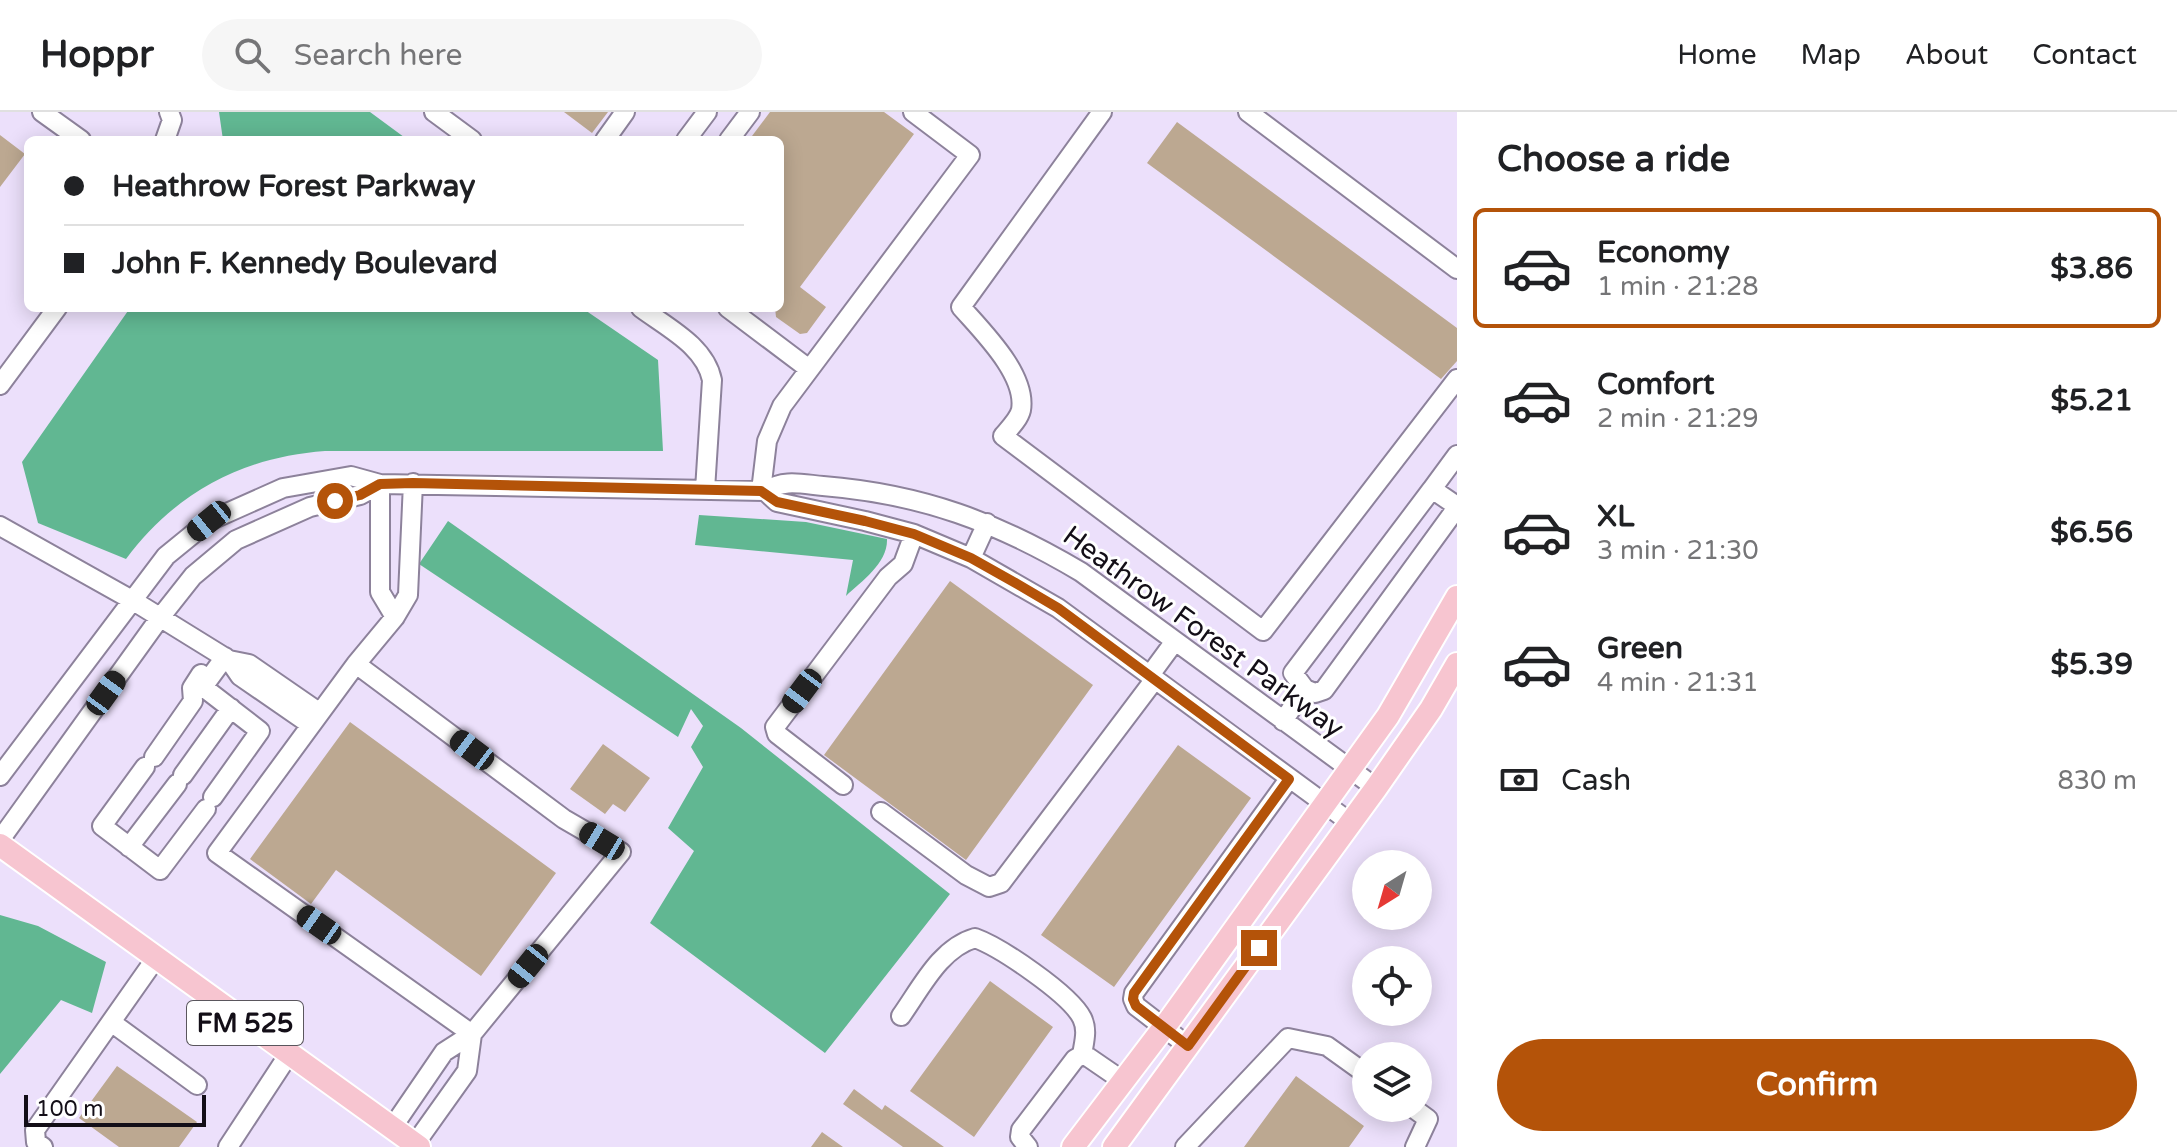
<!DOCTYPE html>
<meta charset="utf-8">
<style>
:root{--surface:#fff;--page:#f6f6f6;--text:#202124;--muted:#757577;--line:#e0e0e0;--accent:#b45309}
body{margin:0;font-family:"Varela Round",sans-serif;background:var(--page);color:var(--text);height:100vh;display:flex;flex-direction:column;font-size:30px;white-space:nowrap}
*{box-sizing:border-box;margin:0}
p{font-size:26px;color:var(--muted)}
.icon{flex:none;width:44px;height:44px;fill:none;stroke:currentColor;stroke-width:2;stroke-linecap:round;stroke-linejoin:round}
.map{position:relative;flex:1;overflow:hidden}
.details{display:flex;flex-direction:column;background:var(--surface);width:720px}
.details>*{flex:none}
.top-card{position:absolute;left:24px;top:24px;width:760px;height:176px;border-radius:12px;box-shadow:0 4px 20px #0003;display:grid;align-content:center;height:176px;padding:0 40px;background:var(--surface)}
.needle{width:52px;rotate:217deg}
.fabs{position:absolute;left:1352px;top:738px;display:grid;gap:16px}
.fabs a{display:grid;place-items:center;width:80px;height:80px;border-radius:50%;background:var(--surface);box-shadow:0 4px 20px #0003;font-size:40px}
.scale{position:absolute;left:24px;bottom:20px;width:182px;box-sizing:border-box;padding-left:8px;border:4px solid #130e17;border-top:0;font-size:22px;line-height:28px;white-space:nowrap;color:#130e17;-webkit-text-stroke:6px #fff;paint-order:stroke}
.end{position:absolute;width:36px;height:36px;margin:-18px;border:10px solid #b45309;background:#fff;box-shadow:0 0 0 4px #fff}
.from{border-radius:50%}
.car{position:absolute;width:24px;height:48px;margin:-24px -12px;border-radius:10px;box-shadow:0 0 6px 2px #0007;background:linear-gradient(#222 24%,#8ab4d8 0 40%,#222 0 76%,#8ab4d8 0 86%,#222 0)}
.top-card b{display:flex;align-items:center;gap:28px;height:76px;font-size:30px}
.top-card b+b{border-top:2px solid var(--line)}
.top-card i{width:20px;height:20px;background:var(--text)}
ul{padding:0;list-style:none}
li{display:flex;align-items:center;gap:24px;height:120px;margin:0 16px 12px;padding:0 24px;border:4px solid transparent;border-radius:12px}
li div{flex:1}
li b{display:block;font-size:30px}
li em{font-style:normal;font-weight:800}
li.current{border-color:var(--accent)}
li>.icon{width:72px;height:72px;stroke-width:1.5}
h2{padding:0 40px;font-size:36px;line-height:96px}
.pay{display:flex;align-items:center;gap:20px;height:88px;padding:0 40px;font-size:30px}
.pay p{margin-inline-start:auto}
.cta{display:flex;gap:16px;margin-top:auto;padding:16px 40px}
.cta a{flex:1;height:92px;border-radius:48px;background:var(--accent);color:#fff;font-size:32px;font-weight:800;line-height:92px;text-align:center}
header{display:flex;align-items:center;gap:48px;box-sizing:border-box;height:112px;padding:0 40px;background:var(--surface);border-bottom:2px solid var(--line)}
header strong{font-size:38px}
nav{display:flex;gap:44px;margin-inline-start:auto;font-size:28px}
.search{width:560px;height:72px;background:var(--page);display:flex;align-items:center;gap:20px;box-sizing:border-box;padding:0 28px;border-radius:44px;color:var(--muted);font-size:30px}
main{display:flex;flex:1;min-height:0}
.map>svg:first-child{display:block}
.forest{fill:#61b792}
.building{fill:#bca891}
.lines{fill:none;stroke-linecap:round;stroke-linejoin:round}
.minor-casing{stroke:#8d829b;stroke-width:22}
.major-casing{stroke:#fff;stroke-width:26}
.minor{stroke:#fff;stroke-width:18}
.major{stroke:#f7c5d0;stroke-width:22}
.route{stroke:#b45309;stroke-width:10}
.labels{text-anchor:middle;stroke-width:6;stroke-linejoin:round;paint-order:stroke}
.shield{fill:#fff;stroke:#5a565d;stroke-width:2}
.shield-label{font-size:26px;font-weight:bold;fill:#130e17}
.street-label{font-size:28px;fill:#130e17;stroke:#fff}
</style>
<header>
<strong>Hoppr</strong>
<div class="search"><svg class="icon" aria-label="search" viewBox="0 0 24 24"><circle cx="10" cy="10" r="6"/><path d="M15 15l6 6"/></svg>Search here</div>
<nav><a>Home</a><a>Map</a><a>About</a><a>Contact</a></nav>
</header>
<main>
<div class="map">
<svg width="1457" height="1035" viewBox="0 0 1457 1035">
<rect width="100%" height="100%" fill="#ece0fb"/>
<path class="forest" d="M219,0H370L408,28H223Z
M130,196H582L658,248L663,339H325C242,345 175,381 126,447L38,411L22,350Z
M699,403L806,410L887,427C888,451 862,469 846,484L853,448L695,433Z
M448,409L741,616L950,782L825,941L650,811L694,739L668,716L703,655L691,635L703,614L691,597L678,625L419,452Z
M0,803L38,814L106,850L92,901L61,888L0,962Z"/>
<path class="building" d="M564,0H608L592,21Z
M770,0H884L914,22L800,175L826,195L807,221L800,222L776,205L775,196H780V28H749Z
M1177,10L1457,216V249L1441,267L1147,51Z
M0,23L25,42L0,75Z
M950,469L1093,573L966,748L824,643Z
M350,610L556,761L481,864L336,758L311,792L250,747Z
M603,632L650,666L625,700L613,692L605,702L570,677Z
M1178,633L1251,686L1114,875L1041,823Z
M990,869L1053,915L974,1025L910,979Z
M117,954L197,1010L179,1035H119L79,1006Z
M1296,964L1364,1014L1349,1035H1244Z
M854,977L882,998L885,993L944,1035H903L843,992Z
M822,1020L843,1035H811Z"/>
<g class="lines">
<g class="minor-casing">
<path id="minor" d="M42,0L81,28
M434,0L472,28
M1102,0L961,195C983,220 1027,263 1021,298C1019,307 1009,317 1003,324L1263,519L1457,267
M1248,0L1457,157
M165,28L172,8L169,0
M605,28L625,0
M686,28L707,0
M729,28L750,0
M641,196C668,216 705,234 712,268L705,378
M728,196L809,257
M0,273L57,196
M380,372V480L395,505
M1432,377L1457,343
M761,379L767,329L782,294L970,43L913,0
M765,379L777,390L865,409L914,422L971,446L1058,496L1351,711
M0,414L132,488L229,548L249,552L320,601
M971,446L987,411
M229,548L240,564L311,613
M356,552L217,741L472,922
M1150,563L1175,529
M1283,609L1305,577L1315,581L1324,578L1453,401L1454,392L1432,377L1293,561L1305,577
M154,645L193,589L192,576L201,562
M145,655L102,714L160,758L206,697
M183,663L231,596
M0,664L166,444L209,409L283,376L351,364L380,372L765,379C784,367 801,372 823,374C922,382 997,410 1081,460L1376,676
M843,673L777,622L775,615L888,465L903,452L914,422
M213,685L260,619L203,575L225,545
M881,700L966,763L989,775L1001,771L1155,567
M0,728L159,507L193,464L236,428L310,395L360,383L380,372
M129,735L177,672
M901,904C921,876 940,836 975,826C1000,835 1070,882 1082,906C1088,918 1084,930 1082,943
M111,910L197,973
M1188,934L1136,894L1133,887L1134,881L1289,667
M1413,996L1428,1007L1415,1035
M392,1016L444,940L472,922L621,740L564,707L356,552L395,505L408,483L413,371
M415,1032L467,959L472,922
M43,1035L36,1030L35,1018L156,846
M228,1035L289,942
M1028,1035L1020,1025L1021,1018L1075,947L1082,943L1088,945L1123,969
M1185,1035L1288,926L1327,934L1366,962"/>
</g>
<g class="major-casing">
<path id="major" d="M0,733L419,1035
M1073,1035L1171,906L1388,604L1457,485
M1114,1035L1376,676L1431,597L1457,552"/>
</g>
<use href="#minor" class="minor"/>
<use href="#major" class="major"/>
</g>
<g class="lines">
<path class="route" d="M335,389L360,383L380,372L413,371L761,379L777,390L865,409L914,422L971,446L1019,473L1058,496L1289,667L1134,881L1133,887L1136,894L1188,934L1259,836"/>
</g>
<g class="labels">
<rect class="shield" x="187" y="889" width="116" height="44" rx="6"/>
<g class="shield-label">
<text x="245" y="920">FM 525</text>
</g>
<g class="street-label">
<text transform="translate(1204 519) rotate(36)" y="10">Heathrow Forest Parkway</text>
</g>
</g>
</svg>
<div class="fabs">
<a><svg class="needle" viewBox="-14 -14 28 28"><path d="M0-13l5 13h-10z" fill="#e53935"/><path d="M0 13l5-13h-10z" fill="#757577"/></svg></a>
<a><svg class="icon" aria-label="locate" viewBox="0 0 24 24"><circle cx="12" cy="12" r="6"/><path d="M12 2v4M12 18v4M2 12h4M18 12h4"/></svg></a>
<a><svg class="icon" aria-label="layers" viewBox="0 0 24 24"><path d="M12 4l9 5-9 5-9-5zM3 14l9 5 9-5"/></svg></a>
</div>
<div class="scale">100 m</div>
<i class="end from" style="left:335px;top:389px"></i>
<i class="end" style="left:1259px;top:836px"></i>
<i class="car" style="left:209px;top:409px;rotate:231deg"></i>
<i class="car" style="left:802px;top:579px;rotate:217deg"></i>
<i class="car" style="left:106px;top:581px;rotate:36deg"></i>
<i class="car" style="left:472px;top:638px;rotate:307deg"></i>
<i class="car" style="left:602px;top:729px;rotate:301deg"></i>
<i class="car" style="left:319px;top:813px;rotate:305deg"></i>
<i class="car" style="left:528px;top:854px;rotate:219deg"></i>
<div class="top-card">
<b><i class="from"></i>Heathrow Forest Parkway</b>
<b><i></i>John F. Kennedy Boulevard</b>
</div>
</div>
<section class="details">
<h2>Choose a ride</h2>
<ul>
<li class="current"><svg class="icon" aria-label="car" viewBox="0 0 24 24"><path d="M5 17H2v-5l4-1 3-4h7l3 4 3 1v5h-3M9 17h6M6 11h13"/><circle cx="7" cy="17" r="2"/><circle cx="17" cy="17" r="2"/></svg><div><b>Economy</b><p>1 min · 21:28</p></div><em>$3.86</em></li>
<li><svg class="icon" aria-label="car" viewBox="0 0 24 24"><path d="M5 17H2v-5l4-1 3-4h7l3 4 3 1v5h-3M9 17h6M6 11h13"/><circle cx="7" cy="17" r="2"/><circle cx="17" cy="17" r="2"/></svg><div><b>Comfort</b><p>2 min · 21:29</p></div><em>$5.21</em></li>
<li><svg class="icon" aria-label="car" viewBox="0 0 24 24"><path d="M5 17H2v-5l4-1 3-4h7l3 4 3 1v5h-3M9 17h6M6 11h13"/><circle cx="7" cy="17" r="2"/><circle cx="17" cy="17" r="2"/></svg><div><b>XL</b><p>3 min · 21:30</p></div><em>$6.56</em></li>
<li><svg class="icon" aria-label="car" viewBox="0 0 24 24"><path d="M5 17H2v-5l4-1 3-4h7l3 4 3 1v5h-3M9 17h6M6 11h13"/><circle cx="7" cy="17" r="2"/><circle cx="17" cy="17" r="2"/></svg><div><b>Green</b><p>4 min · 21:31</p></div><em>$5.39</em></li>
</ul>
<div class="pay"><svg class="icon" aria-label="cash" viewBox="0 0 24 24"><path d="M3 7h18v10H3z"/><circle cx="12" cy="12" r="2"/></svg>Cash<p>830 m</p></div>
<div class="cta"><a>Confirm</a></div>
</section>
</main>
